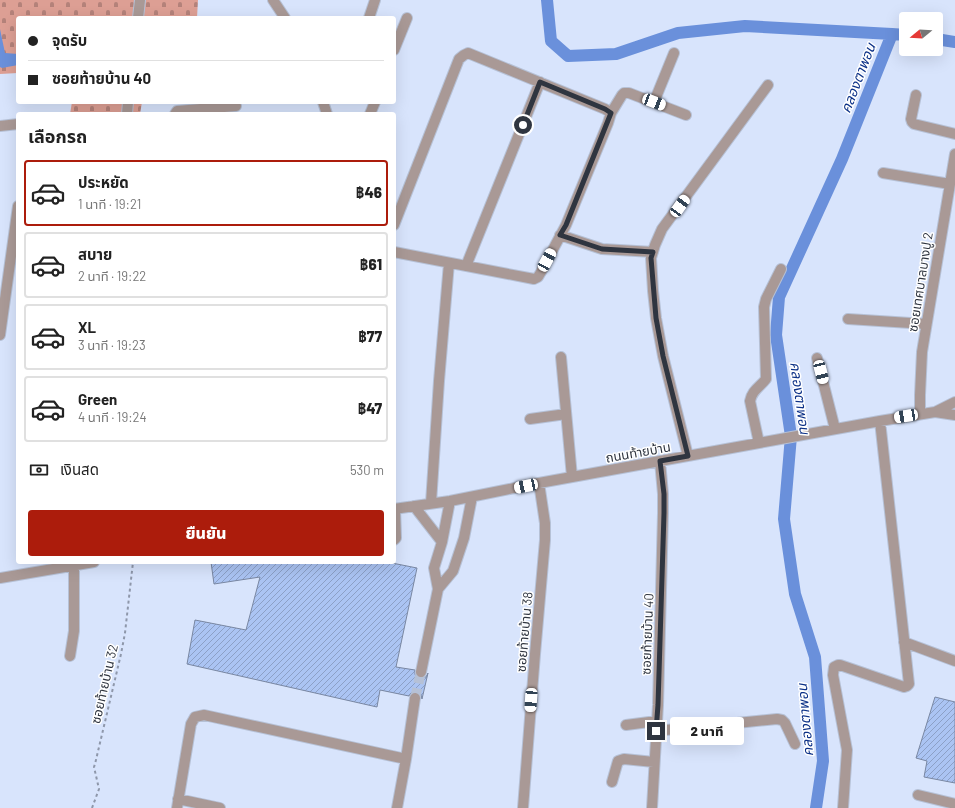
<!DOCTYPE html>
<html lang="th">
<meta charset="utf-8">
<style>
:root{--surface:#fff;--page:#f2f2f2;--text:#222;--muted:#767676;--line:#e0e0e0;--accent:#ac1c0c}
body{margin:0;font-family:Barlow,"Noto Sans Thai",sans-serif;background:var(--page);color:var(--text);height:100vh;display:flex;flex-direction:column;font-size:15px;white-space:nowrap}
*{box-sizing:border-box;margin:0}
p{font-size:13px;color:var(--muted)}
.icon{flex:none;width:22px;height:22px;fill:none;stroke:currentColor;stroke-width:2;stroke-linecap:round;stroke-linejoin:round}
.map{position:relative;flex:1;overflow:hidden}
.side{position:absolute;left:16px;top:112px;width:380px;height:452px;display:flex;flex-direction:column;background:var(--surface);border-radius:4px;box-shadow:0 4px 16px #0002}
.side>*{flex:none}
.hud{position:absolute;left:16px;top:16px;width:380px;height:88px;border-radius:4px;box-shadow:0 4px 16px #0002;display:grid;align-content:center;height:88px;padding:0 12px;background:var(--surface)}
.needle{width:26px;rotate:252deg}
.buttons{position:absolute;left:899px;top:12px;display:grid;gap:8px}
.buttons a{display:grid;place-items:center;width:44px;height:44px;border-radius:4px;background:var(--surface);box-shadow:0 4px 16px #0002;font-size:20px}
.end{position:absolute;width:18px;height:18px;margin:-9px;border:5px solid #2f3540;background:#fff;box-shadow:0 0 0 2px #fff}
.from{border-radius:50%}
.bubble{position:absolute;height:28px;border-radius:4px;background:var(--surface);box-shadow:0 4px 16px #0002;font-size:13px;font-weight:800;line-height:28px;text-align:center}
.car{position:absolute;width:12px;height:24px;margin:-12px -6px;border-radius:5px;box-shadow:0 0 3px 1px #0007;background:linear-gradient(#fff 24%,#345 0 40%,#fff 0 76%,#345 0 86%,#fff 0)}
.hud b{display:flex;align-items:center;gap:14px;height:38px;font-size:15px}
.hud b+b{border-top:1px solid var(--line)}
.hud i{width:10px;height:10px;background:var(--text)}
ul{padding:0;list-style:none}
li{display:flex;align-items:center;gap:12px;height:66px;margin:0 8px 6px;padding:0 4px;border:2px solid var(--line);border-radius:4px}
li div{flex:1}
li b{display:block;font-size:15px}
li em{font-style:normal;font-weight:800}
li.on{border-color:var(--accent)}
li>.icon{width:36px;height:36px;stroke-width:1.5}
h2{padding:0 12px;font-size:18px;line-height:48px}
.pay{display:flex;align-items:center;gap:10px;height:44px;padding:0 12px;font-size:15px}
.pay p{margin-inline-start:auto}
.button{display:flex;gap:8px;margin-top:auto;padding:8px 12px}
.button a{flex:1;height:46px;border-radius:4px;background:var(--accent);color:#fff;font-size:16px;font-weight:800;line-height:46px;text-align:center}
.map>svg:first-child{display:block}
.cemetery{fill:url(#cemetery-stones)}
.water{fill:#6a90db}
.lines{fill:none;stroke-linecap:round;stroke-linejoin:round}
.canal{stroke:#6a90db;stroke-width:12}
.building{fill:url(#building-hatch);stroke:#7987a2}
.minor-tunnel{stroke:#b6c1d6;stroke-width:10;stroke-dasharray:10 5;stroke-linecap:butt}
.minor-casing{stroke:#b6c1d6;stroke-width:12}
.path{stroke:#8e97aa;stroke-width:2;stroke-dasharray:3 3;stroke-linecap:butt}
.minor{stroke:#a99996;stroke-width:10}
.route{stroke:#2f3540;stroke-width:5}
.labels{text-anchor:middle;stroke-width:3;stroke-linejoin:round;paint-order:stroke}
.street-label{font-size:13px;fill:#2f3540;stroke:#fff}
.water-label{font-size:14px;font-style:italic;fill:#0c3187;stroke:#fff}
</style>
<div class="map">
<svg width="955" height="808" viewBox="0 0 955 808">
<defs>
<pattern id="cemetery-stones" width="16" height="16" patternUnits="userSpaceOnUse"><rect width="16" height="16" fill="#dd9f94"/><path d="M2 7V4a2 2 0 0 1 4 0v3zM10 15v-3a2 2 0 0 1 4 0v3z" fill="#b4827a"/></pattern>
<pattern id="building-hatch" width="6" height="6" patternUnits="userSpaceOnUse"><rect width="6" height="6" fill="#abc4f3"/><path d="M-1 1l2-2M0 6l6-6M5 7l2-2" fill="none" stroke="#8ca0c6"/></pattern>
</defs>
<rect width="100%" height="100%" fill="#d8e4fc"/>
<path class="cemetery" d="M0,0H198L197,18H18V73L0,74Z
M72,102H142L140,114H70Z"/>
<path class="water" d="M0,29L5,53L18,54V65L2,68L0,67Z"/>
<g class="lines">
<path class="canal" d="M547,0L551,41L568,56L616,54L678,33L745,26L892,34L906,35
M936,39L955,42
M816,808L823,761L815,657L795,594L784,519L791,436L776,335L779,297L842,159L892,34"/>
</g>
<path class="building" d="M211,562H387L417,568L396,667L415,670V674L416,677L420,678L426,677L428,673L422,699L421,695L416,692H412L409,696L380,690L377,707L187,664L195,620L246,630L260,577L214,584Z
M935,697L955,702V783L924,777L927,761L916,758Z"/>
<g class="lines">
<path class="minor-tunnel" d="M415,698L421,672"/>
<g class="minor-casing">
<path id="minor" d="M273,0L285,18
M138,18L140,0
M369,18L375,0
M394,50L407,18
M916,95L911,119L912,122L914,124L955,134
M323,102L327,114
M654,102L674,53
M611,113L622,95L624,93H629L686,115
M127,114L128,102
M175,114L177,111L236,106
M370,114L375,102
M0,126L18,124
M883,173L950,184
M394,225L459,59L464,55L468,53L605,109L611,113L608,123L566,225L541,272L538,277L534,279L394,252
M560,235L602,249L653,252
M466,266L540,82
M848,319L926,324
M0,335L18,206
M561,357L572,477
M817,358L835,429
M935,412L955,415
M920,414V395L922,352L955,154
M530,419L566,414
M759,443L750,401C752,390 760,387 766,379L764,307L766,299L781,269
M688,456L663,356L656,318L653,291L651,258L655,245L662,229L768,85
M431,503L439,381L449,263
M414,506L442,542
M394,509L450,501L539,483L880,421L935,412L955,402
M394,540L396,538L395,509
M0,578L94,562
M438,589L453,571L464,538L472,497
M904,642L955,661
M70,656L74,631V566
M421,672L438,589L434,568L442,542L450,501
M626,725L657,721
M656,731L777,719L782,720L785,723L795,744
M612,782L618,761L624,759L654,762
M918,795L955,804
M178,799L220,808
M177,808L191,724L195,717L204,715L406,759
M397,808L406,759L415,698
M523,808L535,654L545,540V523L539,483
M652,808L658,705L663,513V494L660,461
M843,808L847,750L833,675L834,667L838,665H840L904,687L907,686L909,684L880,421"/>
</g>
<path class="path" d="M92,808L99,789L94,767L95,764L121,654L125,633L133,562"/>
<use href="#minor" class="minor"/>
</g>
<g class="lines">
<path class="route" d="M523,125L540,82L605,109L611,113L566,225L560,235L602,249L653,252L651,258L656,318L663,356L688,456L660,461L664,494V513L658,705L656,731"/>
</g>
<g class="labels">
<g class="street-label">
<text transform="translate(920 282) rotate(-81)" y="5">ซอยเทศบาลบางปู 2</text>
<text transform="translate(638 452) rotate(-10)" y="5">ถนนท้ายบ้าน</text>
<text transform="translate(524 632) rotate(-85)" y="5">ซอยท้ายบ้าน 38</text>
<text transform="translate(647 634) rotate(-88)" y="5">ซอยท้ายบ้าน 40</text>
<text transform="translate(104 684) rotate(-77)" y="5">ซอยท้ายบ้าน 32</text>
</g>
<g class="water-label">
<text transform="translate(858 78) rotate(-69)" y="5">คลองตาพอน</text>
<text transform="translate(800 398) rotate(82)" y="5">คลองตาพอน</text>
<text transform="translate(805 720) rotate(-95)" y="5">คลองตาพอน</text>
</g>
</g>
</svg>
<div class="buttons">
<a><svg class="needle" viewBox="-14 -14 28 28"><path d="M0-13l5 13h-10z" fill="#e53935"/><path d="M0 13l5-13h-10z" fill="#767676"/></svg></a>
</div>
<i class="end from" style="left:523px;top:125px"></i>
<i class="end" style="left:656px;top:731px"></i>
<div class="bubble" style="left:670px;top:717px;width:74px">2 นาที</div>
<i class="car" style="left:654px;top:102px;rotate:111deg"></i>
<i class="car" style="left:680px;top:206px;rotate:36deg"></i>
<i class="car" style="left:547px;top:260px;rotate:28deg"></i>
<i class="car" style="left:821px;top:372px;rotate:166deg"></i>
<i class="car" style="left:906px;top:416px;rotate:261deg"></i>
<i class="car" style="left:526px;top:486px;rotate:258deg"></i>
<i class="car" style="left:531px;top:700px;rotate:184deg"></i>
<div class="hud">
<b><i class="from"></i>จุดรับ</b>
<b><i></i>ซอยท้ายบ้าน 40</b>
</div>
<section class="side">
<h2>เลือกรถ</h2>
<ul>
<li class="on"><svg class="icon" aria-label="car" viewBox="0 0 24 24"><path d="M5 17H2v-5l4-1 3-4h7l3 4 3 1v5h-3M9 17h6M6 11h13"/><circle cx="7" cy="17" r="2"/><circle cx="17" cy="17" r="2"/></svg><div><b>ประหยัด</b><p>1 นาที · 19:21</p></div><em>฿46</em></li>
<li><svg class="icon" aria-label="car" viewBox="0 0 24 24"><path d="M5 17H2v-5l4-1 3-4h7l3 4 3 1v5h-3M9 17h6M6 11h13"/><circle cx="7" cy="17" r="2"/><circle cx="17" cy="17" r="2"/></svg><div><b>สบาย</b><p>2 นาที · 19:22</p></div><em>฿61</em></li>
<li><svg class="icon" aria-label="car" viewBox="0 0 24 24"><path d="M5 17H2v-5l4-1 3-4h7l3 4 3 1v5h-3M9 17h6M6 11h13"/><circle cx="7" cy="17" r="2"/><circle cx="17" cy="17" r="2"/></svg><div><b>XL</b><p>3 นาที · 19:23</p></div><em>฿77</em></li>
<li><svg class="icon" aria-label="car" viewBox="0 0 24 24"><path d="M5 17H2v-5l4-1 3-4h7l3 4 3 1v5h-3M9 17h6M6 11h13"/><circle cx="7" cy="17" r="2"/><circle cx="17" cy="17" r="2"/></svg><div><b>Green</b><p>4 นาที · 19:24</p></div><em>฿47</em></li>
</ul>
<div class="pay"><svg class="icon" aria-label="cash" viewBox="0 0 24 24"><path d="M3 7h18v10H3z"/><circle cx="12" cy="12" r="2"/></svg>เงินสด<p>530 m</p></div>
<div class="button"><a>ยืนยัน</a></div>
</section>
</div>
